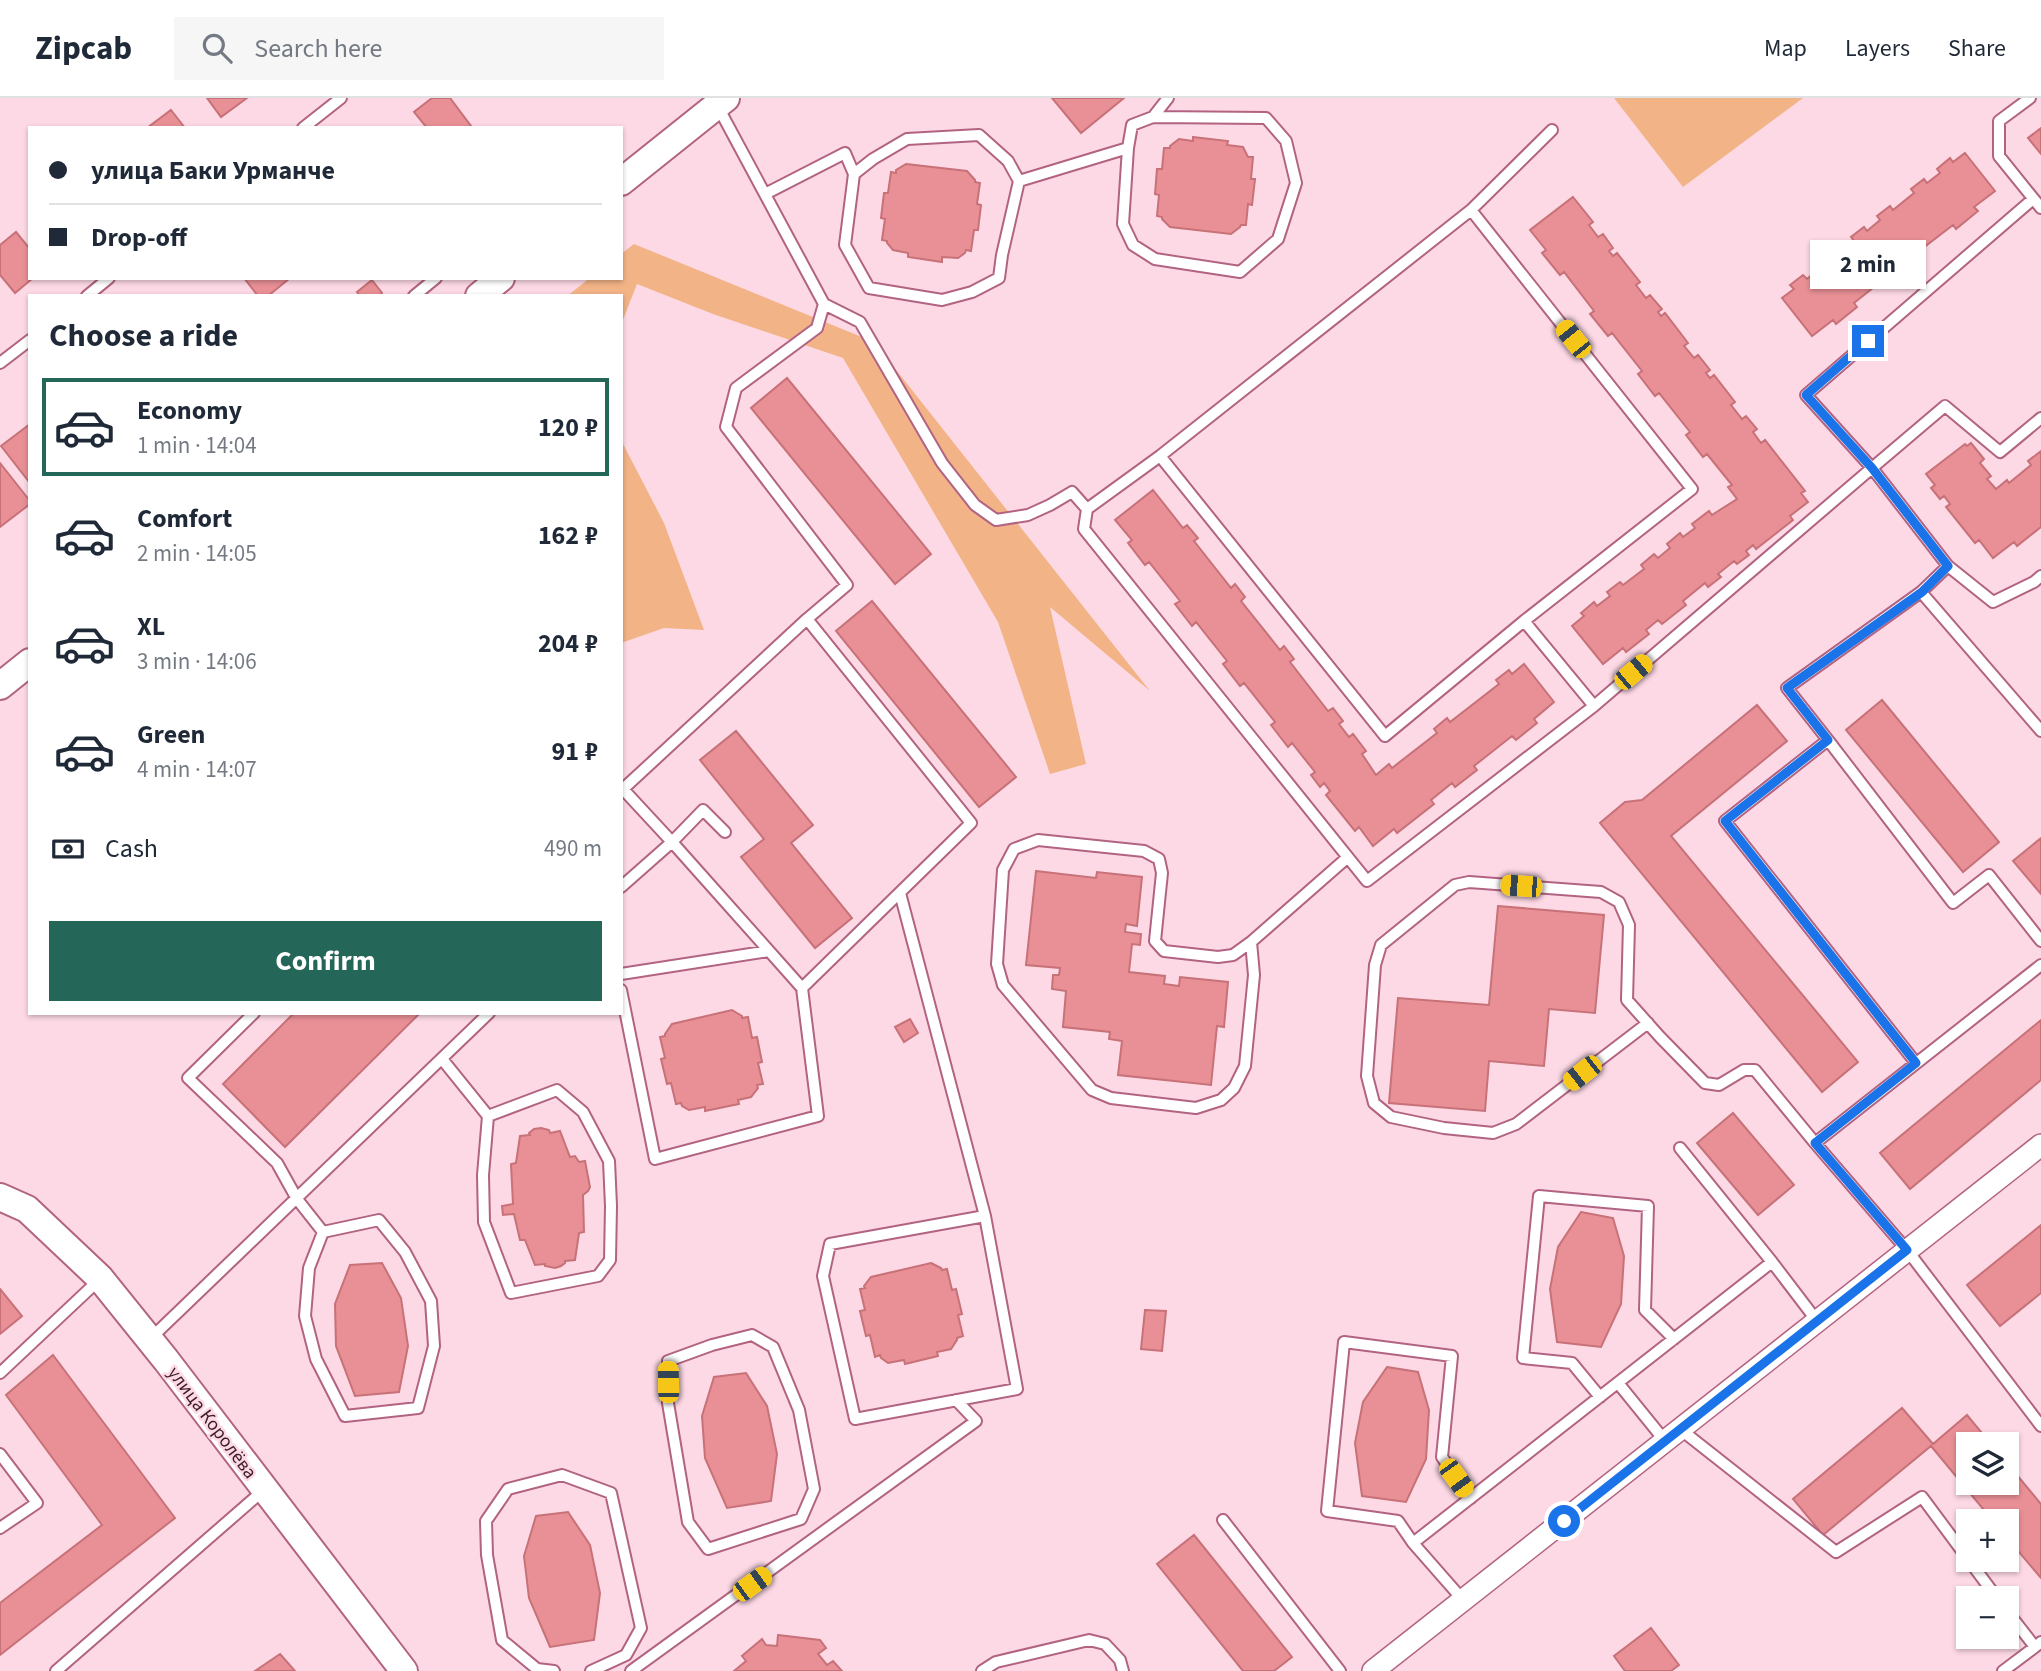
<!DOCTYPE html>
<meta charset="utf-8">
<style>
:root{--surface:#fff;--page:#f6f6f7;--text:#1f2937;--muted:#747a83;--line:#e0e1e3;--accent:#246758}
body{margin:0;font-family:"Source Sans 3",sans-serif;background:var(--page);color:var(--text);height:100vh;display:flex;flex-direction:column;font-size:26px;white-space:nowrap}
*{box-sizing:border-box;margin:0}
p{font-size:23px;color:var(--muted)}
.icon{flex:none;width:38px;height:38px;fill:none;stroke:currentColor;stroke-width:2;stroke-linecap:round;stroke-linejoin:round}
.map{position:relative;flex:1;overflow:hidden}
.details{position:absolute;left:28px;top:196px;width:595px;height:721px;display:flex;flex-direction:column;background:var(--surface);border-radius:0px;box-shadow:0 2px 5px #0004}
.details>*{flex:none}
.guide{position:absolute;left:28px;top:28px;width:595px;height:154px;border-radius:0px;box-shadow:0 2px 5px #0004;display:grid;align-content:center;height:154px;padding:0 21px;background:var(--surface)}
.fabs{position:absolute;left:1956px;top:1334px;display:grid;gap:14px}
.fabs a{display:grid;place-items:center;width:63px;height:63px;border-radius:0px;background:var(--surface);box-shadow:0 2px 5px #0004;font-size:35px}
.end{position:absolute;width:32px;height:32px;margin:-16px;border:9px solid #1a73e8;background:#fff;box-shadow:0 0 0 4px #fff}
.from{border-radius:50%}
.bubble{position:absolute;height:49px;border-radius:0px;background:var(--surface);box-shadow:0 2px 5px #0004;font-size:23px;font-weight:700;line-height:49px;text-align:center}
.car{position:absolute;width:21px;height:42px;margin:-21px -10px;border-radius:9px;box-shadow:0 0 5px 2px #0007;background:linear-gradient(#f5c518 24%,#345 0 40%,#f5c518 0 76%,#345 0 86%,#f5c518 0)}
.guide b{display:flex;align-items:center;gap:24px;height:66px;font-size:26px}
.guide b+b{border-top:2px solid var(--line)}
.guide i{width:18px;height:18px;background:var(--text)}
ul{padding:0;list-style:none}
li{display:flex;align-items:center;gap:21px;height:98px;margin:0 14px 10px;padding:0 7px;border:4px solid transparent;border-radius:0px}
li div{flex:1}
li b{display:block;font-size:26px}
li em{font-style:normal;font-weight:700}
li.on{border-color:var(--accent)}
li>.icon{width:63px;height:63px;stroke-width:1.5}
h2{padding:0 21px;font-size:32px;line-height:84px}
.pay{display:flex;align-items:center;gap:18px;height:77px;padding:0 21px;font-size:26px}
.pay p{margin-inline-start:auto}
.cta{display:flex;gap:14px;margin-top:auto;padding:14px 21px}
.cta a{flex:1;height:80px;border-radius:0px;background:var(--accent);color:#fff;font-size:28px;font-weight:700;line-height:80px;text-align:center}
header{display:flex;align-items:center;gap:42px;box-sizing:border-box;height:98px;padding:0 35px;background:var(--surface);border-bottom:2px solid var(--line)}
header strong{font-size:33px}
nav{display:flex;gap:38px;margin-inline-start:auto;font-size:24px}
.search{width:490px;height:63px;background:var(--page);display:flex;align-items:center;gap:18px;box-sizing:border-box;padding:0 24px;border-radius:0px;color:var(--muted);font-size:26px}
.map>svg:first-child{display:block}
.green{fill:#f2b387}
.building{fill:#e99096;stroke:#c77178;stroke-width:2}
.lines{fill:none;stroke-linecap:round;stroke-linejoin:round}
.service-casing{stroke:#b26382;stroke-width:14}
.minor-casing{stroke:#b26382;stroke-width:24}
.tertiary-casing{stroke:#b26382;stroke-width:30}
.service{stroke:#fff;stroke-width:10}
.minor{stroke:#fff;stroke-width:21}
.tertiary{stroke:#fff;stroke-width:26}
.route{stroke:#1a73e8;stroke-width:9}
.labels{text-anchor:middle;stroke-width:5;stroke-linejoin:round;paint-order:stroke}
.street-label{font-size:19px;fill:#3c1c29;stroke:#fdd9e5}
</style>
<header>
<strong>Zipcab</strong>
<div class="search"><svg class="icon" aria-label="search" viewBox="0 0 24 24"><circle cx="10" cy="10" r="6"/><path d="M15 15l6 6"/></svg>Search here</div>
<nav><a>Map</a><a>Layers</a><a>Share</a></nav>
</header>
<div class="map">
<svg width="2041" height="1573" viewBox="0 0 2041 1573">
<rect width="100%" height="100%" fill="#fdd9e5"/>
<path class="green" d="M1614,0H1803L1683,89Z
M634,146L874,244L1150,593L1050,509L1086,666L1050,676L998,524L843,260L713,216L637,186L621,227V198H567L590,180H621V156Z
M621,342L664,425L704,532L664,530L621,545Z"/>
<path class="building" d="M207,0H247L221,19Z
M432,0H450L471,28L469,30H427L414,14Z
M1052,0H1124L1081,35Z
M171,12L185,30H147Z
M2041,30V56L2028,40Z
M1193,39L1228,43L1227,47L1243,49L1248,59H1253L1251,81H1255L1252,107L1248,106L1246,127H1241L1240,129L1231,136L1170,129L1162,121V119L1157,118L1159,97L1155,96L1157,71H1162L1164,50H1170V48L1179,41L1193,43Z
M1965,55L1995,93L1974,109L1978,113L1956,131L1953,127L1914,157L1917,162L1896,178L1893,174L1854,205L1857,209L1836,226L1833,222L1812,238L1782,200L1794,191L1790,187L1803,177L1807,181L1820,170L1817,166L1829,156L1833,160L1854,143L1851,139L1864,129L1867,133L1880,122L1877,118L1890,108L1893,112L1914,95L1911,91L1924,81L1927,85L1940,75L1937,71L1950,60L1953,64Z
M906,66L967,73L975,82V84L980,85L977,106L981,107L978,132H974L971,153L966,152L965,155L958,160L942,159V164L908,159V155L893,152L887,145V143L882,142L885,121L881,120L884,95H888L891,74L896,75V72Z
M1573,99L1593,124L1589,127L1598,139L1603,136L1613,150L1609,153L1613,158L1617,155L1640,184L1636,187L1646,200L1650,197L1662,211L1658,214L1661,218L1665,215L1688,245L1684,248L1694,260L1698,257L1710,272L1706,275L1710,280L1714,277L1735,304L1731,307L1742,321L1746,318L1757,331L1753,334L1761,345L1765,342L1805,393L1801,395L1808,404L1790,418L1793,422L1756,451L1753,447L1746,453L1749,457L1737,466L1734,463L1718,476L1721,479L1708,489L1705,485L1683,503L1686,507L1662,526L1658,522L1646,532L1649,536L1626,554L1623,550L1603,566L1572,528L1584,518L1581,515L1594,504L1597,508L1610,498L1607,494L1620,484L1623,487L1644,471L1641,467L1654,456L1658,460L1670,450L1667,446L1680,435L1683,439L1695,430L1692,426L1709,413L1712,417L1737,401L1728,389L1732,387L1707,356L1703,359L1686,337L1690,334L1659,295L1655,298L1638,276L1642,273L1612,235L1608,238L1590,216L1594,213L1564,174L1560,177L1542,155L1546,152L1530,132Z
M16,134L30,151V180H33L15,195L0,177V147Z
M244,180H290L268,198H258Z
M372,182L382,195L379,198H360L357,194Z
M787,280L931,456L895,486L751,310Z
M30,326V385L1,348Z
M1971,345L1984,361L1980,365L1991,378L1987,381L1996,391L2007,382L2009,385L2031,367L2028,363L2041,353V429L2017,448L2014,444L1993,460L1979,442L1975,445L1946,409L1950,406L1944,398L1940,401L1931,390L1935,387L1926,376L1965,346L1967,348Z
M0,365L30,403V406L0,429Z
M1153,392L1183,430L1187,427L1198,440L1194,443L1231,490L1235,486L1245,499L1241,503L1280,552L1284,548L1294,561L1290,564L1328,613L1333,610L1343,623L1339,626L1349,639L1353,636L1366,653L1362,656L1376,677L1389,666L1392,670L1437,635L1434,631L1447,620L1450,624L1499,586L1496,582L1509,572L1512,576L1524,566L1554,604L1534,621L1537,625L1516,642L1512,638L1474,668L1477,672L1455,689L1452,685L1431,702L1434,706L1397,735L1394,731L1373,748L1359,729L1355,733L1326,697L1330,693L1324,685L1320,689L1311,677L1315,674L1292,645L1288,649L1271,627L1275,624L1244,585L1240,588L1223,566L1227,563L1196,524L1192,528L1175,506L1180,503L1149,464L1145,467L1128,445L1132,442L1115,422Z
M872,503L1016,679L979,709L836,533Z
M1882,602L1999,744L1963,774L1846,632Z
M1757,607L1787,643L1671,738L1858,964L1822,994L1600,725L1625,704L1642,702Z
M736,633L813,727L791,745L852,820L815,850L741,759L764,741L700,662Z
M2041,740V796L2013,763Z
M1036,773L1096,780L1097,774L1142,779L1137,828L1126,826L1125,834L1141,836L1140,847L1132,846L1129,874L1165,878L1164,886L1179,888L1180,879L1228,884L1224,929L1217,928L1211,987L1118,977L1122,943L1109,941L1110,934L1063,929L1066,893L1052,891L1053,877H1059L1060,870L1026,867Z
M1498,808L1604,817L1595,915L1549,911L1544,968L1489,963L1485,1013L1389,1005L1398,900L1489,907Z
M732,912L742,918V920L748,919L752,940L757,939L762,964L758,965L763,986L757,987L758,990L751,999L738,1002L739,1006L705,1013V1009L689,1012L682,1008L681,1005L676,1006L671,985L667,986L661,961L665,960L660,939L665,938V936L672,926Z
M294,915H420L285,1049L223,986Z
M910,921L918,935L904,944L895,929Z
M2041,922V982L1910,1091L1880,1055Z
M1733,1015L1794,1087L1758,1117L1697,1045Z
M541,1030L549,1032L550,1035L560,1033L570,1059L575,1058L579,1064L585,1063L590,1089L588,1093L583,1097L584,1134L579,1135L575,1162L565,1163V1165L561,1168L555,1170L545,1168V1166L535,1167L525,1142H520L514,1116L503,1117L502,1108L513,1106L511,1066L516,1065L520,1038L530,1037L529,1035L534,1031Z
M1581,1114L1613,1120L1624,1158L1621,1206L1601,1249L1557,1244L1550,1191L1558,1149Z
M2041,1127V1195L2000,1228L1967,1187Z
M382,1165L401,1200L408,1248L399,1294L355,1298L336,1248L335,1206L350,1167Z
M931,1165L941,1170L942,1172L947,1171L952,1192L956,1191L962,1216L958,1217L963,1238L957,1240V1242L951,1251L937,1254L938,1258L905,1266L904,1262L888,1265L881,1260L880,1257L875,1259L870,1237L866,1238L860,1213L865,1212L860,1191L865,1190L864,1188L871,1179Z
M0,1191L22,1218L0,1236Z
M1145,1212L1166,1213L1162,1253L1141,1251Z
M53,1257L175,1420L0,1557V1505L102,1427L6,1297Z
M1387,1269L1418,1274L1429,1312L1426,1361L1406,1404L1362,1398L1355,1345L1363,1304Z
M746,1275L767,1308L777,1356L771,1403L727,1410L705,1360L702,1318L714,1279Z
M1902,1310L1933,1346L1967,1317L1991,1346H1969V1384H2007V1365L2041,1406V1480L2007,1440V1423H1993L1931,1348L1823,1437L1793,1401Z
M568,1414L590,1447L600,1495L594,1542L550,1549L529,1500L524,1458L536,1418Z
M1194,1437L1292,1559L1274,1573H1243L1157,1466Z
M1651,1530L1679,1567L1671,1573H1625L1614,1558Z
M778,1537L820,1542L826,1550L818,1556L827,1567L833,1563L842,1573H734L746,1563L742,1558L762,1541L766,1547L777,1548Z
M280,1556L295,1573H255Z"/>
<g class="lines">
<g class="service-casing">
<path id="service" d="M2030,0L1999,23V58L2041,110
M303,30L341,0
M979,37L1008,63L1019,83L1002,157L999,180L972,194L942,202L869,190L845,147L854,76L873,61L907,41Z
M1128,50L1123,126L1133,147L1155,161L1240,174L1278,141L1296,85L1286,43L1266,20L1153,19
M1019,83L1128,50L1132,27L1153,19L1168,0
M765,96L845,55L854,76
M2033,101L1806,297L1872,370L1945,308L2000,354L2041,320
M1471,112L1552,32
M87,198L109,180
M414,198L436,180
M824,206L860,224L942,365L975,407L996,422L1028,417L1050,407L1072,394L1087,411
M0,265L30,242
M1160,358L1385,638L1524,523L1594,608L1367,783L1084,431L1087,411L1160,358L1471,112L1692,391L1524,523
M1948,468L1993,504L2034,484L2041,478
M1594,608L1872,370L1948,468L1921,494
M1828,642L1787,590L1921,494L2041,633
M621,689L672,744L621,789
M623,691L807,521L847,487L726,329L736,290L817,230L824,206L717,7
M725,734L703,712L672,744L802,890L971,725L807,521
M900,795L985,1118
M1251,844L1233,857L1218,859L1164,853L1155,843L1162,775L1159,761L1144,753L1038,742L1014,751L1003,772L997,866L1003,887L1092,992L1111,1000L1196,1010L1221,1002L1234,990L1245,968L1254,877L1251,844L1348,759
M2041,867L1815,1045L1907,1152L2041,1328
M621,876L769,853
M621,892L655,1061L818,1018L802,890
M254,915L188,980L277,1065L297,1101L323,1134
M1648,925L1516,1026L1493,1035L1444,1030L1391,1019L1374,1005L1367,978L1375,867L1381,847L1455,787L1469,784L1601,794L1619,804L1629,827L1627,902L1660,939L1705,985L1719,987L1744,972H1755L1815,1045
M442,961L488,1018L483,1077L484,1124L511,1195L598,1178L610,1162L611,1108L609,1063L583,1014L557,992L488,1018
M1916,965L1725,723L1828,642L1953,805L1989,777L2041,843
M1680,1050L1772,1164
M985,1118L1017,1291L855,1321L823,1178L830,1146Z
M379,1122L405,1154L431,1203L434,1248L418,1310L345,1318L316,1261L305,1218L309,1170L323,1134Z
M752,1237L773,1249L799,1312L814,1391L801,1421L708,1451L688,1424L668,1305V1263L712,1247Z
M149,1242L489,915
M0,1275L100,1181
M1618,1285L1665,1343
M1600,1299L1572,1265L1523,1260L1539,1098L1648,1108L1645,1212L1674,1241
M1680,1331L1836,1454L1922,1399L1997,1500
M0,1356L37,1405L0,1430
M1223,1422L1340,1573
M1413,1445L1398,1423L1327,1413L1344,1244L1452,1258L1442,1359L1471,1400
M1463,1502L1413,1445L1772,1164L1817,1223
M2007,1513L2035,1549L2041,1544
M56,1573L265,1391
M554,1573L537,1571L502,1542L487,1457L486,1423L508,1391L562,1377L611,1395L641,1530L626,1557L591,1573
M631,1573L976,1323L956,1302
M982,1573L996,1564L1089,1542L1105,1546L1120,1562L1123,1573
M2003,1573L2035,1549"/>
</g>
<g class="minor-casing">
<path id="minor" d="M1373,1573L2041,1047"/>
</g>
<g class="tertiary-casing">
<path id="tertiary" d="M621,84L726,0
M479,198L501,180
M0,588L30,564
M0,1099L27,1111L100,1180L166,1262L404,1573"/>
</g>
<use href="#service" class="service"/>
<use href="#minor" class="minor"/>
<use href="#tertiary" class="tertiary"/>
</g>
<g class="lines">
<path class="route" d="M1564,1423L1907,1152L1815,1045L1916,965L1725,723L1828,642L1787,590L1922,494L1948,468L1872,370L1806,297L1868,243"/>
</g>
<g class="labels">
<g class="street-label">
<text transform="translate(213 1324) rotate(53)" y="7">улица Королёва</text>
</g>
</g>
</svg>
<div class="fabs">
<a><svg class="icon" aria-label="layers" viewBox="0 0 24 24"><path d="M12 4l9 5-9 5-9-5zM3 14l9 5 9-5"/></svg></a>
<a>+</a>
<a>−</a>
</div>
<i class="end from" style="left:1564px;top:1423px"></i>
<i class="end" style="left:1868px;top:243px"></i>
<div class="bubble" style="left:1810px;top:142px;width:116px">2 min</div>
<i class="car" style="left:1573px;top:241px;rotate:321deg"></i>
<i class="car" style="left:1633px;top:574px;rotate:50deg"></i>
<i class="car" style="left:1521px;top:788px;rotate:274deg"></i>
<i class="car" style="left:1582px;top:975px;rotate:232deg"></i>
<i class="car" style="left:668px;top:1284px;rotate:359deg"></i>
<i class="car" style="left:1456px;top:1380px;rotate:144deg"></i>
<i class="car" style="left:752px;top:1486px;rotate:54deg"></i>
<div class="guide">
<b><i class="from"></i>улица Баки Урманче</b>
<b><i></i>Drop-off</b>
</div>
<section class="details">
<h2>Choose a ride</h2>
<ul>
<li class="on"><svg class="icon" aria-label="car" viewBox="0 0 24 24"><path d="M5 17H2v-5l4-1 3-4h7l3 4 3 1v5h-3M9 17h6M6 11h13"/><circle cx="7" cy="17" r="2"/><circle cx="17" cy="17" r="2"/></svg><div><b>Economy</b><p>1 min · 14:04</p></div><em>120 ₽</em></li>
<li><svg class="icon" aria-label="car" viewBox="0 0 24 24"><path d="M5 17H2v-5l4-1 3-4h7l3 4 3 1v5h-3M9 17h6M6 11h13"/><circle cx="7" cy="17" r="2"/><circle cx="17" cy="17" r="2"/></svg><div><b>Comfort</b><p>2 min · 14:05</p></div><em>162 ₽</em></li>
<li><svg class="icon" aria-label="car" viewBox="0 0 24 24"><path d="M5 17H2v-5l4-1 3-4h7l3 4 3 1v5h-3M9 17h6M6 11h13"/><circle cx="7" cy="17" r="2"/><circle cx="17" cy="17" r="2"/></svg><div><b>XL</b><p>3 min · 14:06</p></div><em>204 ₽</em></li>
<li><svg class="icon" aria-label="car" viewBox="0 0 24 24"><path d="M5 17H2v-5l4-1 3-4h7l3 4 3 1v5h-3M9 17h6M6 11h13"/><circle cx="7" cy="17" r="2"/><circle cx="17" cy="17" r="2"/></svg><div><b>Green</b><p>4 min · 14:07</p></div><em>91 ₽</em></li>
</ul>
<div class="pay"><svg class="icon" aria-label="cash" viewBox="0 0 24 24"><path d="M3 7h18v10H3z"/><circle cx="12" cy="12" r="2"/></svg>Cash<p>490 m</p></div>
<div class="cta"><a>Confirm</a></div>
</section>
</div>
